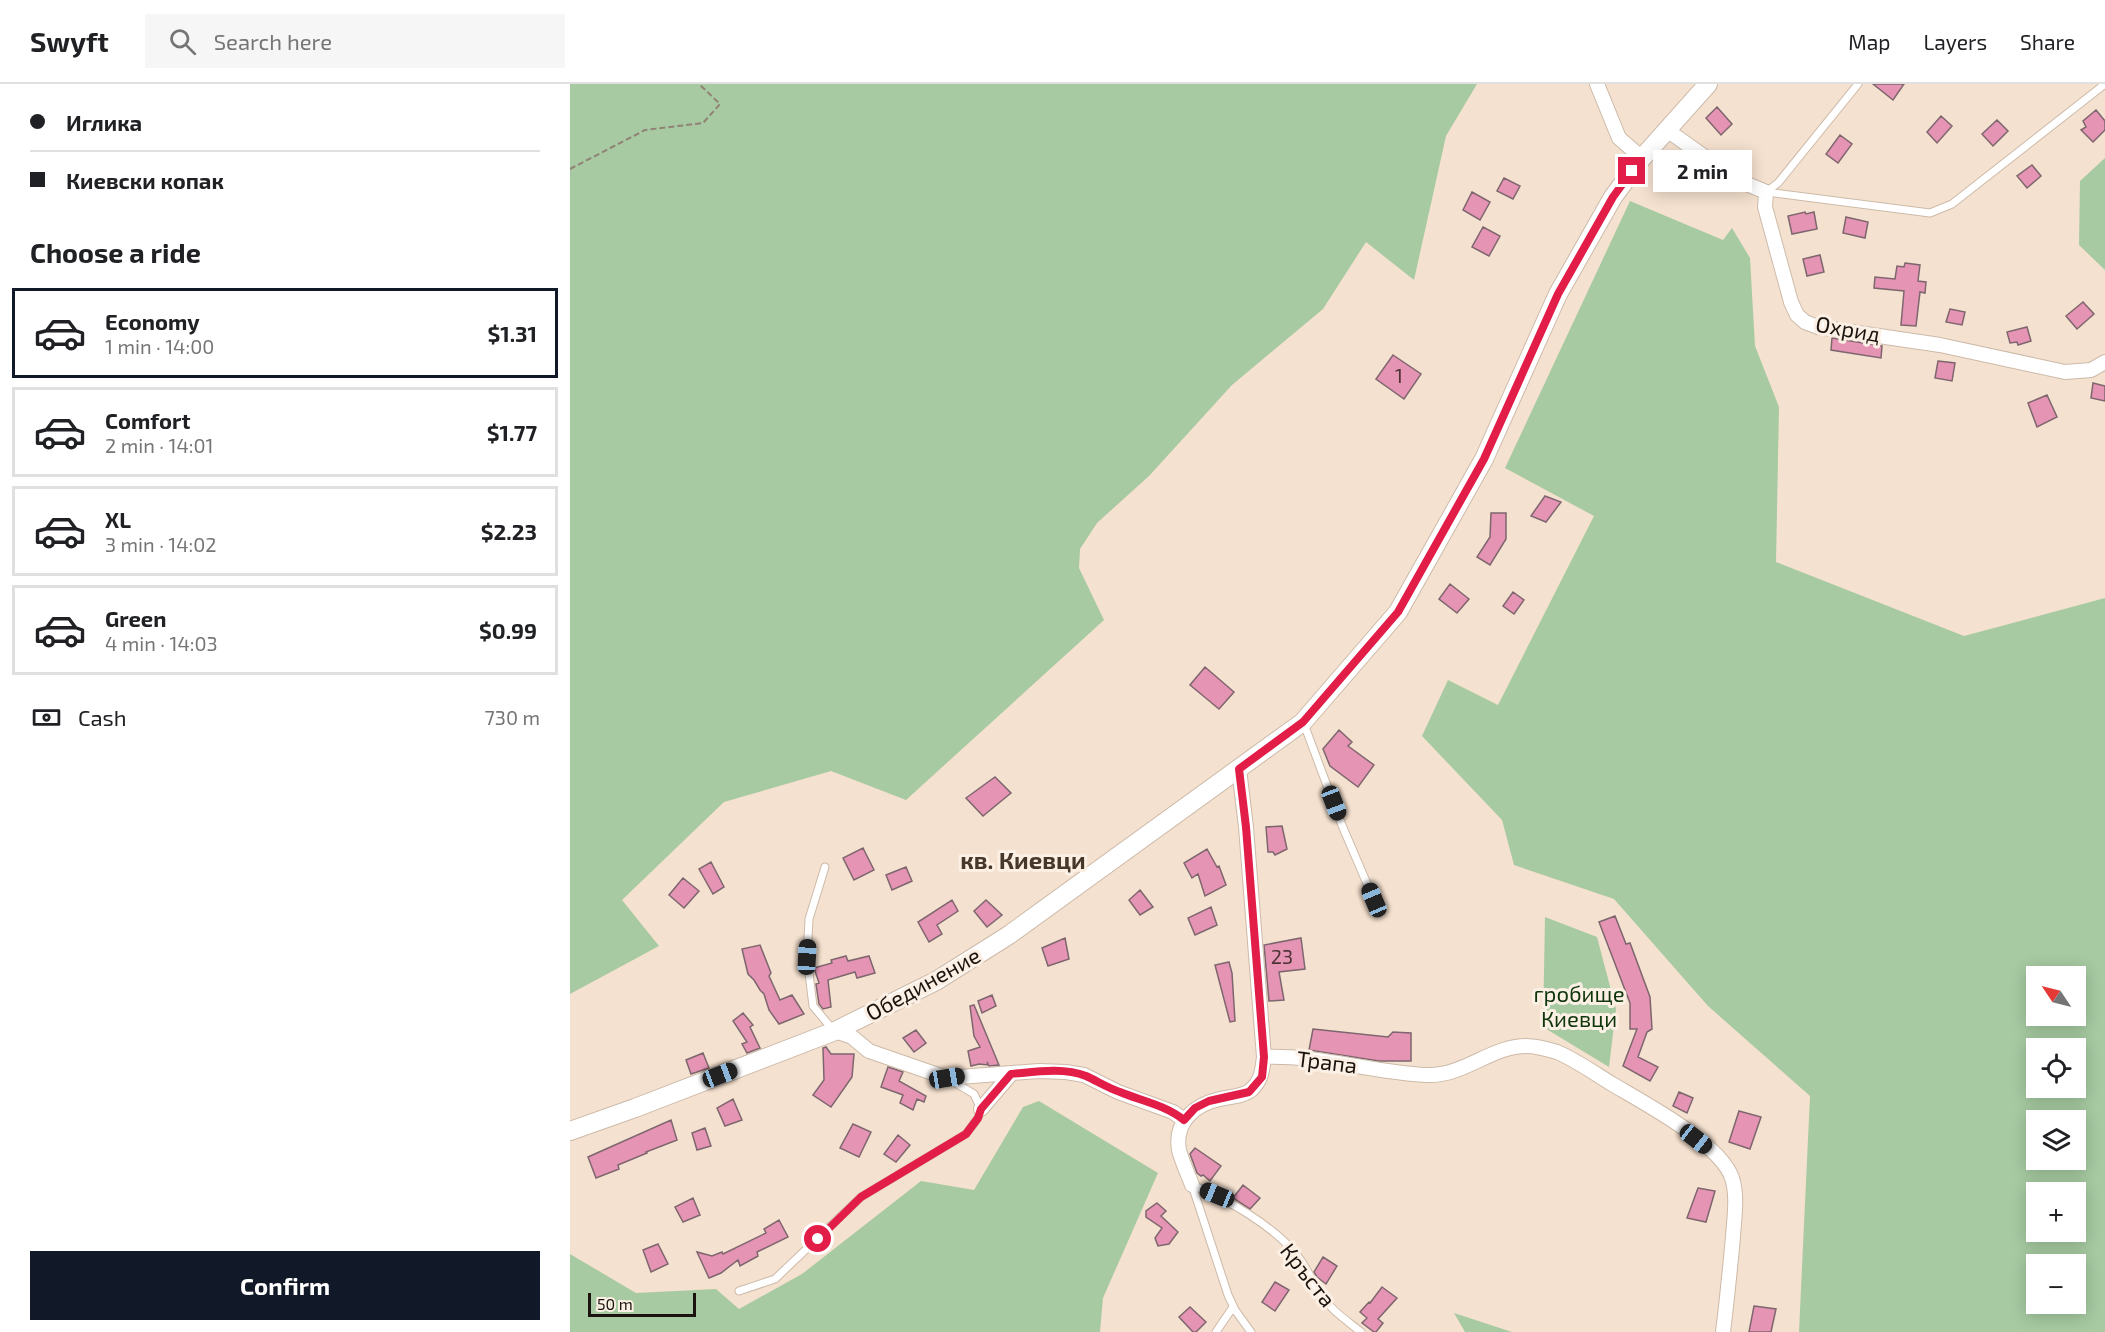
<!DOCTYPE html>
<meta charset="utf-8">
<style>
:root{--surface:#fff;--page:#f6f6f6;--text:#202124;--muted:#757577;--line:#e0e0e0;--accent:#111827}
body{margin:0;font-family:"Exo 2",sans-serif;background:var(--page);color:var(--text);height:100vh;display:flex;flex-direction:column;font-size:22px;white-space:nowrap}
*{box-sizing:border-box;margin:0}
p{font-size:20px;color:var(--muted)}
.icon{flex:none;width:33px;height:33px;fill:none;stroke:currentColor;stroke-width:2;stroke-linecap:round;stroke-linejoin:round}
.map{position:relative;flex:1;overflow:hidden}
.sheet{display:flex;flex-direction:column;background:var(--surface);width:570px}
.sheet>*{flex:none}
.hud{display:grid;align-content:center;height:132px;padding:0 30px;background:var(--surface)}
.needle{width:39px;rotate:305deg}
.buttons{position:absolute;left:1456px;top:882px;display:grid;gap:12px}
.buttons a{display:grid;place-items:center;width:60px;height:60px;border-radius:0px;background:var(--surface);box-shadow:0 3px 15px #0003;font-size:30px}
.scale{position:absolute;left:18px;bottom:15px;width:108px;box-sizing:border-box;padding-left:6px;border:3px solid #1b140e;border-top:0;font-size:16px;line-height:21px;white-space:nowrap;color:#1b140e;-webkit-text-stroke:4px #fcf0e5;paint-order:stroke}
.end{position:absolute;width:27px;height:27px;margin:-14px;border:8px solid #e11d48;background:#fff;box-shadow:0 0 0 3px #fff}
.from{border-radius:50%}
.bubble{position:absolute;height:42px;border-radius:0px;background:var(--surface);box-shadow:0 3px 15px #0003;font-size:20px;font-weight:700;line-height:42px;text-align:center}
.car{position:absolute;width:18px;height:36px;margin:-18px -9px;border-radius:8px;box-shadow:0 0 4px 2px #0007;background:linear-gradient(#222 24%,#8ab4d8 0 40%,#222 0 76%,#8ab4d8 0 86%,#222 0)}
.hud b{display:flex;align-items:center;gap:21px;height:57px;font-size:22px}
.hud b+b{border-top:2px solid var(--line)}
.hud i{width:15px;height:15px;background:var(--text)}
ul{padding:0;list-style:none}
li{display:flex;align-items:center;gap:18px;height:90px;margin:0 12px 9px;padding:0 18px;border:3px solid var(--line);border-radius:0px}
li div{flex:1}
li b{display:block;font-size:22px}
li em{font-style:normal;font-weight:700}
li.selected{border-color:var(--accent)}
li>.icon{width:54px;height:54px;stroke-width:1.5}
h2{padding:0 30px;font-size:27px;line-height:72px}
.pay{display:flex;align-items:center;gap:15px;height:66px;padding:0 30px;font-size:22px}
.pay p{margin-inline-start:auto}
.action{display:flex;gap:12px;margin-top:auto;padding:12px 30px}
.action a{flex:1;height:69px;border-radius:0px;background:var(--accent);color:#fff;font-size:24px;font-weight:700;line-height:69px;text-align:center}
header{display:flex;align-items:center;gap:36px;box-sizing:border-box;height:84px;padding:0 30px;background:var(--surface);border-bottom:2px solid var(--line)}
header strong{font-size:28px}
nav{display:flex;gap:33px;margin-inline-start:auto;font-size:21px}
.search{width:420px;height:54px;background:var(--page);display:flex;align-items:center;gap:15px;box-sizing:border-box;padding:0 21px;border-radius:0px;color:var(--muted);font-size:22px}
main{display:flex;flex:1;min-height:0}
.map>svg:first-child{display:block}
.green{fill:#a7caa2;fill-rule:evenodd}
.building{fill:#e694b3;stroke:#7e666f;stroke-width:1.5}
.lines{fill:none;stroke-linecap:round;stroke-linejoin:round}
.lane-casing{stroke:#cdbaa9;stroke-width:9}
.street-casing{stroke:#cdbaa9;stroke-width:16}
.secondary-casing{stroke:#cdbaa9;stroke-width:20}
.path{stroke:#908275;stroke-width:2;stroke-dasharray:6 3;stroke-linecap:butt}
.lane{stroke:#fff;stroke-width:7}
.street{stroke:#fff;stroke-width:14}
.secondary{stroke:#fff;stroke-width:18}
.route{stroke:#e11d48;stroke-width:8}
.labels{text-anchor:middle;stroke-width:6;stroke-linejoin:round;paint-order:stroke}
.number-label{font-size:20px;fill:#4e3437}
.street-label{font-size:22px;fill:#1b140e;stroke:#fcf0e5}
.park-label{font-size:22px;fill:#0e350b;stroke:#fcf0e5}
.neighbourhood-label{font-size:24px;font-weight:bold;fill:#48382a;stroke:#fcf0e5}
</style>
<header>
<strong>Swyft</strong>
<div class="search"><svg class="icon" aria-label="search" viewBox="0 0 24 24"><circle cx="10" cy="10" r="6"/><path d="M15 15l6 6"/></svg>Search here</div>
<nav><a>Map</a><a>Layers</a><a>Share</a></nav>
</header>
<main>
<section class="sheet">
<div class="hud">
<b><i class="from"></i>Иглика</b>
<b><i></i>Киевски копак</b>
</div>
<h2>Choose a ride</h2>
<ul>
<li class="selected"><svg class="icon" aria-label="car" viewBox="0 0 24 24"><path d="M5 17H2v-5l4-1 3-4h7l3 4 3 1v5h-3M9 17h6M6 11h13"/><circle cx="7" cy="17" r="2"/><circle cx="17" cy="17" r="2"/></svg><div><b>Economy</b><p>1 min · 14:00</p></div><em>$1.31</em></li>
<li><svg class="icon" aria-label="car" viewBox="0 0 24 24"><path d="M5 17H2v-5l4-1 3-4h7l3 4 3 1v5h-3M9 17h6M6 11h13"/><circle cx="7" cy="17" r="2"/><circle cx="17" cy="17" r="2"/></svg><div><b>Comfort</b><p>2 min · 14:01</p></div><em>$1.77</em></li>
<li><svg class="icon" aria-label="car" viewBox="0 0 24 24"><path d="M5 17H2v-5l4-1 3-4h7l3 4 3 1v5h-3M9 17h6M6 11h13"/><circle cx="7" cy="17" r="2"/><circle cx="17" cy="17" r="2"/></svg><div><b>XL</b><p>3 min · 14:02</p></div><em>$2.23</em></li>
<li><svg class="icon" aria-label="car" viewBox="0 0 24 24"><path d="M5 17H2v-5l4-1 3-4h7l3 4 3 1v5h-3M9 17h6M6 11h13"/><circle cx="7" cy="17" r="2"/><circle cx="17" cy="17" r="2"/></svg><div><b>Green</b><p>4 min · 14:03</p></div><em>$0.99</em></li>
</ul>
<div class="pay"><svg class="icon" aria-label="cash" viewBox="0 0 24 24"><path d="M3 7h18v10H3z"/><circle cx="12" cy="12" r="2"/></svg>Cash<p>730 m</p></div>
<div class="action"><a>Confirm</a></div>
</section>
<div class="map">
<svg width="1535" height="1248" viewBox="0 0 1535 1248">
<rect width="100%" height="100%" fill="#f5e1cf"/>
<path class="green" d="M0,0H907L876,52L844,196L796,158L753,225L662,301L579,392L527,439L510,465L509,484L534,536L336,716L261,687L154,718L52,816L89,862L0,910Z
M1535,74V186L1509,161L1510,97Z
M1060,117L1153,156L1162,144L1180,174L1185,262L1209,323L1206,478L1394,552L1535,514V1248H1229L1240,1012L1138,922L1044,815L944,781L932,736L852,652L878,596L928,621L1024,432L935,384ZM1506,892V932H1467V892ZM1506,964V1004H1467V964ZM1467,1036H1506V1076H1467ZM1506,1108V1148H1467V1108ZM1506,1180V1220H1467V1180Z
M975,833L1027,853L1046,925L1039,983L973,943Z
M469,1017L588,1089L533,1214L530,1248H0V1170L66,1209L146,1205L169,1225L232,1190L351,1097L404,1106L453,1023Z
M884,1229L942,1248H895Z"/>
<path class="building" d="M1303,0H1334L1323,16Z
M1147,23L1162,40L1151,51L1136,34Z
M1526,26L1535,37V46L1523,58L1511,46L1516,43L1513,37Z
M1371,32L1382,42L1367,59L1357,48Z
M1427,36L1438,47L1423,62L1412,50Z
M1270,51L1282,60L1268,79L1256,70Z
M1462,81L1471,92L1457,104L1447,92Z
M934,94L950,102L943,115L927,107Z
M902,108L920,118L910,136L893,126Z
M1235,128L1236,130L1244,128L1247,145L1222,150L1218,132Z
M1276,133L1298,138L1295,154L1273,149Z
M913,143L930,152L919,172L902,163Z
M1250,171L1254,188L1237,192L1233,175Z
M1335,179L1350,181L1348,197L1356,198L1355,209L1350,208L1346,242L1331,241L1334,207L1304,204L1305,193L1325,195L1327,182L1334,183Z
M1513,218L1524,230L1507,245L1496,232Z
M1380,225L1395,228L1392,241L1376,238Z
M1457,243L1461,257L1448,261L1447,258L1440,259L1437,248Z
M1262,254L1312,262L1311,274L1261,266Z
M823,271L851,290L834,315L806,295Z
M1368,277L1385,279L1382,297L1365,294Z
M1523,299L1535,302V317L1521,314Z
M1477,311L1487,333L1467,343L1458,319Z
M975,412L991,418L976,438L961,432Z
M921,429H936V455L920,481L907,473L920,453Z
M880,500L899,515L887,529L869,515Z
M943,508L954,516L944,530L933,522Z
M635,583L664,608L649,625L620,601Z
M769,646L782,658L778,662L804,681L788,703L760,682L753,665Z
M425,693L441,709L413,732L396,714Z
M712,742L717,765L705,771L703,768H698L696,743Z
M293,764L304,786L284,796L273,774Z
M637,765L647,783L649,782L656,801L635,812L628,790L622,794L614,779Z
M141,778L154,803L143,810L129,785Z
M336,783L342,797L322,806L316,791Z
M113,794L129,807L114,824L99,811Z
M570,806L583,823L570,831L559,816Z
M382,816L388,827L367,841L372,850L359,858L348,838Z
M416,816L432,831L417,843L404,827Z
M641,823L647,841L625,851L618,834Z
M1045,832L1056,860L1060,859L1080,913L1082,945L1077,948L1068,973L1088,983L1080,997L1053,982L1067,945H1060V919L1029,838Z
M495,854L499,875L478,882L472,864Z
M731,854L735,885L709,888L714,916L699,917L694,861Z
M190,861L201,889L199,892L210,916L222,911L234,930L209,940L199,926L194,910L190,906L184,896L178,890L172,865Z
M276,872L278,877L299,872L305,889L287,894L285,888L258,896L261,923L253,925L249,920L246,900L249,899L244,884L262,879L261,876Z
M659,878L662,889L665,937L660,938L645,881Z
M422,911L426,922L412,929L408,917Z
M404,921L429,981L419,982L417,978L418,981L409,980L401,982L398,967L410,963L404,952L400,922Z
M173,929L183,941L180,943L190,964L177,969L172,960L177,958L163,937Z
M743,945L818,953L823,948L841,949V977H809L739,966Z
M346,946L356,959L344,968L333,954Z
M256,963L261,970H284L282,993L261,1023L243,1011L254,996L253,964Z
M133,969L139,984L121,990L116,976Z
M318,983L333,988L329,997L356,1012L354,1018L347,1015L343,1026L330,1019L333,1011L311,1003Z
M1109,1008L1123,1014L1117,1029L1103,1022Z
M163,1015L172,1036L155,1042L147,1024Z
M1169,1027L1191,1033L1180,1065L1159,1058Z
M101,1036L107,1056L76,1068L77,1069L48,1081L49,1085L26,1094L18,1073Z
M283,1040L301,1048L289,1073L270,1064Z
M135,1044L141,1062L127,1066L122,1049Z
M328,1051L340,1061L326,1078L314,1070Z
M625,1064L651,1082L640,1097L633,1091L631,1092L627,1089L620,1070Z
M673,1101L690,1114L680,1125L663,1114Z
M1128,1104L1145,1107L1136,1138L1117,1134Z
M123,1114L130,1131L113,1138L105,1123Z
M587,1119L596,1127L591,1132L608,1148L599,1160L588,1162L585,1154L592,1144L576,1133V1127Z
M209,1136L218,1153L187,1168L188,1172L170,1182L168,1176L151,1189L139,1194L127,1168L142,1172L152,1168L153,1170L196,1149L194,1145Z
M88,1160L98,1180L81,1188L73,1166Z
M753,1173L767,1182L756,1200L747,1193L744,1188Z
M705,1198L719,1206L705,1227L692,1218Z
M812,1203L827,1214L808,1235L813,1239L806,1248H804L792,1239L797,1234L790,1228L799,1218L800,1219Z
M1184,1222L1206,1225L1201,1248H1179Z
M620,1223L636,1238L626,1248H623L609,1233Z"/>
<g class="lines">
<g class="lane-casing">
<path id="lane" d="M1196,108L1360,129L1382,120L1535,0
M1196,108L1208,99L1288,0
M734,640L771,739L804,816
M255,783L239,835L237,873L243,922L264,947
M622,1101C657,1115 702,1141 726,1170C736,1181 742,1197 750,1210C761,1226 776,1236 791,1248
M622,1101L658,1211L665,1226L681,1248
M169,1207L205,1195L291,1113L396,1050L408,1034L411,1025L404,1010L382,997
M646,1248L663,1223"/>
</g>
<g class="street-casing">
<path id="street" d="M1027,0L1049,54L1072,74
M1097,46L1167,96L1196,108L1195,123L1221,218L1227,231L1235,238L1248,243L1370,261L1495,288L1521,286L1535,278
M265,947L282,953L299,967L377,994L469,987L496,988L514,991L548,1008L603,1028L614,1036
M694,973C749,971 801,988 856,991C893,993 921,962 956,962C966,962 977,965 987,968C1006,976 1024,989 1042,1000C1074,1019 1150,1059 1162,1094C1168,1113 1164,1134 1163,1153C1160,1185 1157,1216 1153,1248
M411,1025L441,990
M622,1101C618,1090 612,1078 609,1066C604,1038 625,1020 650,1015C659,1013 674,1012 681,1006C692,996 692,987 694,973L676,743L669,685"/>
</g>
<g class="secondary-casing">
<path id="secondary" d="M0,1047L65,1024L265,947L366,897L439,851L733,638L828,528L914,375L988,210L1043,113L1072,74L1138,0"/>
</g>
<path class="path" d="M0,85L75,46L133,39L150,20L129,0"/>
<use href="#lane" class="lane"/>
<use href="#street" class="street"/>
<use href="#secondary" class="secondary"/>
</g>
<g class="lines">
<path class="route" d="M248,1155L291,1113L396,1050L408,1034L411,1025L441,990C464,988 493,983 516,992C527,997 538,1004 550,1008C572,1017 595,1021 614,1036L625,1024L639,1017L679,1008L692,993L694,973L676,743L669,685L733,638L828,528L914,375L988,210L1043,113L1062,87"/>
</g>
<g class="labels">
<g class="number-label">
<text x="829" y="299">1</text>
<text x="712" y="880">23</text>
</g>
<g class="street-label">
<text transform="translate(1278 245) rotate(10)" y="8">Охрид</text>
<text transform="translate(353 900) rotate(-29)" y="8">Обединение</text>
<text transform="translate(757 978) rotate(7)" y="8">Трапа</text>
<text transform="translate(738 1191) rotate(52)" y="8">Кръста</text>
</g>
<g class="park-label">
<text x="1009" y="918">гробище<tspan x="1009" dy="25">Киевци</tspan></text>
</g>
<g class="neighbourhood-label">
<text x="453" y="785">кв. Киевци</text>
</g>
</g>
</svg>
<div class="buttons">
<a><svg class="needle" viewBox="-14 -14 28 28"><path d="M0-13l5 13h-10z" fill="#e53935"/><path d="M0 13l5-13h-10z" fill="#757577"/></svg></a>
<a><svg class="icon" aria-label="locate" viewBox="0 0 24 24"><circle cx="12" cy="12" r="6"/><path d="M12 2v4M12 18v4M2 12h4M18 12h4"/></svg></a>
<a><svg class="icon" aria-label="layers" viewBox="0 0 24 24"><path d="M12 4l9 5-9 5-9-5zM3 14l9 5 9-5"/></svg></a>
<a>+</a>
<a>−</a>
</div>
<div class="scale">50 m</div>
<i class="end from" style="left:248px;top:1155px"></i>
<i class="end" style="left:1062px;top:87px"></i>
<div class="bubble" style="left:1083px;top:66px;width:99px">2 min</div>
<i class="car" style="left:764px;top:719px;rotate:159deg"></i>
<i class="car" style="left:804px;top:816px;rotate:337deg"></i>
<i class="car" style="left:237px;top:873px;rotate:3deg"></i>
<i class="car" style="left:150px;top:991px;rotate:69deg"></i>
<i class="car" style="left:377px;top:994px;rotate:81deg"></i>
<i class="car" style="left:1126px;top:1055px;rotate:128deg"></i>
<i class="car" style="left:647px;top:1111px;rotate:292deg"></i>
</div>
</main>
